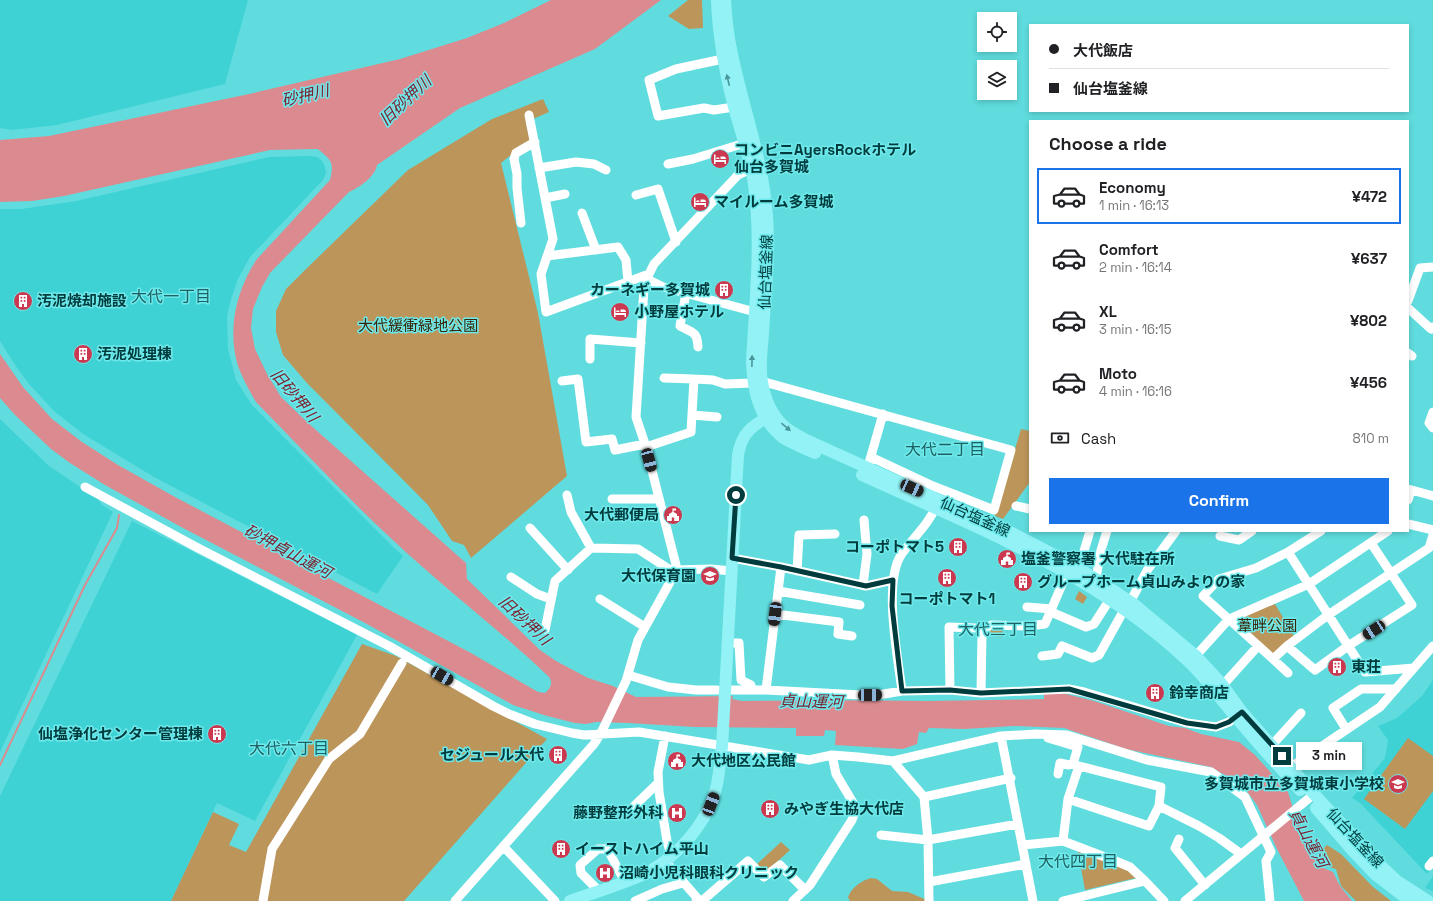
<!DOCTYPE html>
<meta charset="utf-8">
<style>
:root{--surface:#fff;--page:#f6f6f6;--text:#202124;--muted:#757577;--line:#e0e0e0;--accent:#1a73e8}
body{margin:0;font-family:"Space Grotesk","Noto Sans JP",sans-serif;background:var(--page);color:var(--text);height:100vh;display:flex;flex-direction:column;font-size:15px;white-space:nowrap}
*{box-sizing:border-box;margin:0}
p{font-size:13px;color:var(--muted)}
.icon{flex:none;width:22px;height:22px;fill:none;stroke:currentColor;stroke-width:2;stroke-linecap:round;stroke-linejoin:round}
.map{position:relative;flex:1;overflow:hidden}
.sheet{position:absolute;left:1029px;top:120px;width:380px;height:412px;display:flex;flex-direction:column;background:var(--surface);border-radius:0px;box-shadow:0 2px 6px #0003}
.sheet>*{flex:none}
.guide{position:absolute;left:1029px;top:24px;width:380px;height:88px;border-radius:0px;box-shadow:0 2px 6px #0003;display:grid;align-content:center;height:88px;padding:0 20px;background:var(--surface)}
.tools{position:absolute;left:977px;top:12px;display:grid;gap:8px}
.tools a{display:grid;place-items:center;width:40px;height:40px;border-radius:0px;background:var(--surface);box-shadow:0 2px 6px #0003;font-size:20px}
.end{position:absolute;width:18px;height:18px;margin:-9px;border:5px solid #003c3d;background:#fff;box-shadow:0 0 0 2px #fff}
.from{border-radius:50%}
.bubble{position:absolute;height:28px;border-radius:0px;background:var(--surface);box-shadow:0 2px 6px #0003;font-size:13px;font-weight:600;line-height:28px;text-align:center}
.car{position:absolute;width:12px;height:24px;margin:-12px -6px;border-radius:5px;box-shadow:0 0 3px 1px #0007;background:linear-gradient(#222 24%,#8ab4d8 0 40%,#222 0 76%,#8ab4d8 0 86%,#222 0)}
.guide b{display:flex;align-items:center;gap:14px;height:38px;font-size:15px}
.guide b+b{border-top:1px solid var(--line)}
.guide i{width:10px;height:10px;background:var(--text)}
ul{padding:0;list-style:none}
li{display:flex;align-items:center;gap:12px;height:56px;margin:0 8px 6px;padding:0 12px;border:2px solid transparent;border-radius:0px}
li div{flex:1}
li b{display:block;font-size:15px}
li em{font-style:normal;font-weight:600}
li.on{border-color:var(--accent)}
li>.icon{width:36px;height:36px;stroke-width:1.5}
h2{padding:0 20px;font-size:18px;line-height:48px}
.pay{display:flex;align-items:center;gap:10px;height:44px;padding:0 20px;font-size:15px}
.pay p{margin-inline-start:auto}
.button{display:flex;gap:8px;margin-top:auto;padding:8px 20px}
.button a{flex:1;height:46px;border-radius:0px;background:var(--accent);color:#fff;font-size:16px;font-weight:600;line-height:46px;text-align:center}
.map>svg:first-child{display:block}
.built{fill:#3fd2d5}
.green{fill:#bc955a}
.water{fill:#db8b8f}
.pier{fill:#60dcde}
.lines{fill:none;stroke-linecap:round;stroke-linejoin:round}
.stream{stroke:#db8b8f;stroke-width:2}
.minor{stroke:#fff;stroke-width:9}
.major{stroke:#92f2f5;stroke-width:12}
.oneway{fill:#499799}
.route{stroke:#003c3d;stroke-width:5}
.labels{text-anchor:middle;stroke-width:3;stroke-linejoin:round;paint-order:stroke}
.poi-label{font-size:15px;font-weight:bold;fill:#003c3d;stroke:#6ee9eb;text-anchor:start}
.street-label{font-size:15px;fill:#003c3d;stroke:#6ee9eb}
.park-label{font-size:15px;fill:#372607;stroke:#6ee9eb}
.water-label{font-size:16px;font-style:italic;fill:#7c1e2d;stroke:#6ee9eb}
.neighbourhood-label{font-size:16px;fill:#1d6162;stroke:#6ee9eb}
</style>
<div class="map">
<svg width="1433" height="901" viewBox="0 0 1433 901">
<rect width="100%" height="100%" fill="#60dcde"/>
<path class="built" d="M0,0H248L225,84L57,125L12,130L0,128Z
M310,156L317,157L322,161L325,167L326,173L323,180L250,257L238,279L231,299L227,316L228,349L236,380L252,405L392,546L403,556L377,594L154,477L83,434L54,411L29,384L15,365L0,341V209H21L76,201L269,157Z
M0,419L49,466L97,498L102,505L113,512L0,752Z
M132,521L357,635L255,821L217,803L171,901H0V796Z
M1433,680V865L1427,874L1360,803L1352,798L1385,758L1388,740L1378,726L1397,718L1422,696Z
M1433,876V891L1425,888Z"/>
<path class="green" d="M688,0H702L703,28L689,29L668,16Z
M543,99L549,112L526,122L530,140L501,163L538,313L567,476L471,558L464,545L452,541L428,505L306,382L283,355L276,332V311L286,289L305,270L408,170L492,119Z
M1021,429L1030,431V482L1003,519L995,516Z
M1079,591L1087,597L1083,604L1075,599Z
M1275,604L1294,636L1277,654H1271L1237,621L1239,617Z
M1003,628L1002,637L986,635L988,630Z
M362,644L396,656L547,739L404,901H171L213,812L239,824L229,845L246,852Z
M1408,738L1433,756V791L1405,829L1364,799Z
M781,842L790,850L765,873L757,864Z
M1327,845L1341,854L1373,887L1391,901H1356L1341,886L1336,869L1325,866L1320,852Z
M1078,851L1128,868L1136,878L1085,890Z
M871,878L877,879L892,891L908,892L929,901H850L848,897C852,887 861,881 871,878Z"/>
<path class="water" d="M551,0H661L595,49L460,108L377,165C375,177 360,187 349,192L270,273L262,287L253,309L251,328L255,349L267,374L281,397L307,422L466,563L467,579L540,650L556,661L588,678L613,686L636,697L740,696L835,700L928,701L1044,699V694H1066L1094,701L1169,726L1185,728L1201,734L1239,742L1255,755L1288,792L1296,818L1321,867L1333,872L1340,886L1352,901H1304L1277,849L1257,805L1246,790L1233,780L1211,767L1126,749L1064,728L1014,726L964,729L929,728L926,733L919,732L917,744L903,749L835,745L836,731L825,730L824,736H796V728L695,727L628,723L596,722L586,724L575,723L547,716L513,705L365,623L183,528L105,485L70,463L51,449L15,415L0,398V354L23,387L52,419L82,442L118,465L175,497L471,653L538,692L545,693C551,688 553,683 549,677C500,630 445,589 395,542C347,498 302,449 256,402C249,390 243,379 238,366C227,330 236,290 257,259L330,180C334,162 332,161 318,149L270,150L64,196L32,201L0,202V140L49,136L249,94L400,59L467,38L504,23Z"/>
<path class="pier" d="M734,694L835,698L928,699L1042,697V694H1044V699L742,701L732,699Z"/>
<g class="lines">
<path class="stream" d="M0,765L85,585L117,528L119,515"/>
<path class="minor" d="M723,59L676,69L649,80L658,116L704,108L714,110L734,107
M529,115L553,239L541,274L546,312L649,274
M668,164L693,159L745,143
M539,168L576,162L594,164L606,170
M636,195L658,189L676,242
M545,198L565,194
M582,213L596,250
M521,223L517,188V174L514,159L516,153L535,142
M547,256L618,247L626,260L628,282
M647,279L663,287L755,312
M686,293L680,326C693,333 697,331 698,347
M1408,301L1420,268L1433,267
M1408,308L1431,329L1433,327
M1408,353L1412,356
M590,359V339L641,343
M694,379L713,380L725,384L753,383
M562,381L578,379L586,442L612,439L615,450L645,444
M761,381L1011,450L994,510L933,486L871,457
M1433,412L1429,423L1433,428
M692,415L717,417
M646,447L691,432L694,379L664,378
M869,463L883,414
M85,487L198,548L389,646L493,706L509,714L535,724L572,733L584,735L639,732L809,760L832,755L858,757L893,761L1001,736L1036,734L1067,735L1147,760L1211,772L1245,797L1271,852L1266,861L1270,901
M1408,489L1433,496
M567,495L571,512L591,548
M612,499H659
M1408,500L1411,490
M1016,506L1030,509
M1408,524L1433,530
M530,528L568,570
M1321,531L1288,552L1256,568L1219,579L1203,596L1273,659L1287,646L1315,670L1348,646L1412,605L1371,543
M1220,536L1239,540L1252,531
M1288,552L1365,672L1414,668
M732,558L781,567L866,586L893,580
M1079,568L1090,531
M676,570L711,569L731,571
M797,571L799,535L835,534
M511,577L537,594L551,599
M1095,584L1101,550L1107,531
M863,585L867,554L864,520
M778,591L860,605
M600,599L645,627
M1130,602L1148,569L1176,531
M1027,607L1052,609
M1051,612L1086,627L1094,624L1110,599
M775,614L839,622L838,634L852,636
M545,630L555,581L591,548L638,549L675,573
M727,643H739L741,680L751,685V690
M1287,646L1328,615L1429,548L1433,535
M1042,656L1058,654L1062,646L1092,658L1099,655L1124,610
M1273,659L1288,673
M1192,660L1229,619L1309,584L1388,531
M628,675L668,687L696,690H717
M1223,685L1258,646
M732,690H766L861,695H878L902,691L950,690L981,693L1069,689L1084,692L1187,723L1216,727L1229,722L1240,714
M766,690L781,567
M950,690L949,627L975,628
M902,691C898,658 883,583 901,555C914,536 929,525 938,502
M981,693L982,633L986,628L991,625L1029,626L1045,624L1067,573
M1346,729L1333,708L1361,689H1396
M665,736L658,772L659,792L667,841L669,848L674,853
M1001,736L1033,901
M1048,738L1078,747L1073,764L1079,766
M1272,745L1301,713
M893,761L924,797L928,840L929,901
M1291,767L1380,707L1433,646
M1058,774L1060,763L1069,765L1073,764
M924,797L1011,778
M1068,799L1149,826L1159,806
M628,812L658,783
M881,835L928,840L1018,824
M1179,839L1175,848L1205,885
M1063,841L1068,799L1079,766L1161,787L1159,806L1199,826L1219,838L1241,854
M1023,845L1063,841L1118,862L1130,867L1145,881L1164,901
M504,847L555,901
M665,861L698,899L696,901
M1429,866L1433,861
M929,882L1026,864
M599,891L581,873L580,865L598,849H606L609,852L625,882
M263,901L272,849L329,759L360,734L402,663
M455,901L594,744L601,733L626,681L638,640L675,573L676,565L646,447L636,417L644,288L649,274L654,264L738,175L756,167
M635,901L662,889L683,883
M702,901L748,861L764,877L780,865L805,890
M793,901L810,885L852,820L855,812V806L836,774L832,755
M1063,901L1145,881
M1185,901L1314,794"/>
<path class="major" d="M717,0C718,36 725,72 734,107C741,133 750,157 754,184C762,243 755,303 752,362C753,387 757,409 773,428C777,432 782,438 787,440C796,445 806,449 815,453
M725,0C726,18 728,36 732,54C743,108 763,160 767,216C770,256 765,294 763,334C762,349 759,367 762,382C765,399 772,416 785,427C791,432 799,436 806,440L1014,534L1070,563L1096,579L1135,605L1196,656L1221,683L1242,712L1314,794L1378,863L1397,881L1428,901
M862,475C976,527 1097,574 1189,662C1207,679 1220,699 1236,717C1256,742 1279,766 1300,790
M1316,808L1353,851L1376,875L1410,901
M570,901C595,892 628,883 650,871C678,855 704,826 714,795C720,779 719,763 722,747L738,455C742,432 752,426 771,415"/>
</g>
<defs><path id="oneway-solid" d="M-6-.8H1V-3.2L6.5 0L1 3.2V.8H-6Z"/></defs>
<g class="oneway">
<use href="#oneway-solid" transform="translate(728 80) rotate(-103)"/>
<use href="#oneway-solid" transform="translate(752 361) rotate(-89)"/>
<use href="#oneway-solid" transform="translate(786 427) rotate(40)"/>
</g>
<g class="lines">
<path class="route" d="M736,495L732,558L781,567L866,586L893,580L892,606L902,691L950,690L981,693L1069,689L1187,723L1216,727L1229,722L1242,712L1282,756"/>
</g>
<defs>
<g id="hotel-disc" transform="scale(1)"><circle r="9.5" fill="#ca394f" stroke="#6ee9eb"/><path d="M-6-4.5h1.5V1H6V5H4.5V3h-9V5H-6ZM-4 0a1.8 1.8 0 1 1 3.6 0ZM.5 0V-2.5h3Q6-2.5 6 0Z" fill="#fff"/></g>
<g id="building-disc" transform="scale(1)"><circle r="9.5" fill="#ca394f" stroke="#6ee9eb"/><path d="M-4-6H4V6H1V3H-1V6H-4ZM-2.5-4.3h1.7v1.8h-1.7ZM.8-4.3h1.7v1.8H.8ZM-2.5-1h1.7V.8h-1.7ZM.8-1h1.7V.8H.8Z" fill="#fff"/></g>
<g id="civic-disc" transform="scale(1)"><circle r="9.5" fill="#ca394f" stroke="#6ee9eb"/><path d="M-.6-6.5H3V-4.5H.6V-3L4-1V1h2V6H-6V1h2V-1L-.6-3ZM-1.2 2.5V6h2.4V2.5Z" fill="#fff"/></g>
<g id="school-disc" transform="scale(1)"><circle r="9.5" fill="#ca394f" stroke="#6ee9eb"/><path d="M0-5L7-2L0 1L-7-2ZM-4 1L0 2.5L4 1V4Q0 6-4 4Z" fill="#fff"/></g>
<g id="hospital-disc" transform="scale(1)"><circle r="9.5" fill="#ca394f" stroke="#6ee9eb"/><path d="M-5-5h3v3.5h4V-5h3V5h-3V1.5h-4V5h-3Z" fill="#fff"/></g>
</defs>
<g fill-rule="evenodd">
<use href="#hotel-disc" x="720" y="159"/>
<use href="#hotel-disc" x="700" y="202"/>
<use href="#building-disc" x="724" y="290"/>
<use href="#building-disc" x="23" y="301"/>
<use href="#hotel-disc" x="620" y="312"/>
<use href="#building-disc" x="83" y="354"/>
<use href="#civic-disc" x="673" y="515"/>
<use href="#building-disc" x="958" y="547"/>
<use href="#civic-disc" x="1007" y="559"/>
<use href="#school-disc" x="710" y="576"/>
<use href="#building-disc" x="947" y="578"/>
<use href="#building-disc" x="1023" y="582"/>
<use href="#building-disc" x="1337" y="667"/>
<use href="#building-disc" x="1155" y="693"/>
<use href="#building-disc" x="217" y="734"/>
<use href="#building-disc" x="558" y="755"/>
<use href="#civic-disc" x="677" y="761"/>
<use href="#school-disc" x="1398" y="784"/>
<use href="#building-disc" x="770" y="809"/>
<use href="#hospital-disc" x="677" y="813"/>
<use href="#building-disc" x="561" y="849"/>
<use href="#hospital-disc" x="605" y="873"/>
</g>
<g class="labels">
<g class="poi-label">
<text x="734" y="155">コンビニAyersRockホテル<tspan x="734" dy="17">仙台多賀城</tspan></text>
<text x="714" y="207">マイルーム多賀城</text>
<text x="710" y="295" text-anchor="end">カーネギー多賀城</text>
<text x="37" y="306">汚泥焼却施設</text>
<text x="634" y="317">小野屋ホテル</text>
<text x="97" y="359">汚泥処理棟</text>
<text x="659" y="520" text-anchor="end">大代郵便局</text>
<text x="944" y="552" text-anchor="end">コーポトマト5</text>
<text x="1021" y="564">塩釜警察署 大代駐在所</text>
<text x="696" y="581" text-anchor="end">大代保育園</text>
<text x="1037" y="587">グループホーム貞山みよりの家</text>
<text x="947" y="604" text-anchor="middle">コーポトマト1</text>
<text x="1351" y="672">東荘</text>
<text x="1169" y="698">鈴幸商店</text>
<text x="203" y="739" text-anchor="end">仙塩浄化センター管理棟</text>
<text x="544" y="760" text-anchor="end">セジュール大代</text>
<text x="691" y="766">大代地区公民館</text>
<text x="1384" y="789" text-anchor="end">多賀城市立多賀城東小学校</text>
<text x="784" y="814">みやぎ生協大代店</text>
<text x="663" y="818" text-anchor="end">藤野整形外科</text>
<text x="575" y="854">イーストハイム平山</text>
<text x="619" y="878">沼崎小児科眼科クリニック</text>
</g>
<g class="street-label">
<text transform="translate(766 272) rotate(-88)" y="5">仙台塩釜線</text>
<text transform="translate(975 517) rotate(24)" y="5">仙台塩釜線</text>
<text transform="translate(1355 838) rotate(47)" y="5">仙台塩釜線</text>
</g>
<g class="park-label">
<text x="418" y="331">大代緩衝緑地公園</text>
<text x="1267" y="631">葦畔公園</text>
</g>
<g class="water-label">
<text transform="translate(305 95) rotate(-13)" y="6">砂押川</text>
<text transform="translate(405 100) rotate(-43)" y="6">旧砂押川</text>
<text transform="translate(295 395) rotate(50)" y="6">旧砂押川</text>
<text transform="translate(288 551) rotate(28)" y="6">砂押貞山運河</text>
<text transform="translate(525 620) rotate(43)" y="6">旧砂押川</text>
<text transform="translate(811 701) rotate(1)" y="6">貞山運河</text>
<text transform="translate(1309 838) rotate(62)" y="6">貞山運河</text>
</g>
<g class="neighbourhood-label">
<text x="171" y="302">大代一丁目</text>
<text x="945" y="455">大代二丁目</text>
<text x="998" y="635">大代三丁目</text>
<text x="289" y="754">大代六丁目</text>
<text x="1078" y="867">大代四丁目</text>
</g>
</g>
</svg>
<div class="tools">
<a><svg class="icon" aria-label="locate" viewBox="0 0 24 24"><circle cx="12" cy="12" r="6"/><path d="M12 2v4M12 18v4M2 12h4M18 12h4"/></svg></a>
<a><svg class="icon" aria-label="layers" viewBox="0 0 24 24"><path d="M12 4l9 5-9 5-9-5zM3 14l9 5 9-5"/></svg></a>
</div>
<i class="end from" style="left:736px;top:495px"></i>
<i class="end" style="left:1282px;top:756px"></i>
<div class="bubble" style="left:1296px;top:742px;width:66px">3 min</div>
<i class="car" style="left:649px;top:460px;rotate:165deg"></i>
<i class="car" style="left:912px;top:488px;rotate:114deg"></i>
<i class="car" style="left:775px;top:614px;rotate:187deg"></i>
<i class="car" style="left:1374px;top:630px;rotate:237deg"></i>
<i class="car" style="left:442px;top:676px;rotate:120deg"></i>
<i class="car" style="left:870px;top:695px;rotate:89deg"></i>
<i class="car" style="left:711px;top:804px;rotate:21deg"></i>
<div class="guide">
<b><i class="from"></i>大代飯店</b>
<b><i></i>仙台塩釜線</b>
</div>
<section class="sheet">
<h2>Choose a ride</h2>
<ul>
<li class="on"><svg class="icon" aria-label="car" viewBox="0 0 24 24"><path d="M5 17H2v-5l4-1 3-4h7l3 4 3 1v5h-3M9 17h6M6 11h13"/><circle cx="7" cy="17" r="2"/><circle cx="17" cy="17" r="2"/></svg><div><b>Economy</b><p>1 min · 16:13</p></div><em>¥472</em></li>
<li><svg class="icon" aria-label="car" viewBox="0 0 24 24"><path d="M5 17H2v-5l4-1 3-4h7l3 4 3 1v5h-3M9 17h6M6 11h13"/><circle cx="7" cy="17" r="2"/><circle cx="17" cy="17" r="2"/></svg><div><b>Comfort</b><p>2 min · 16:14</p></div><em>¥637</em></li>
<li><svg class="icon" aria-label="car" viewBox="0 0 24 24"><path d="M5 17H2v-5l4-1 3-4h7l3 4 3 1v5h-3M9 17h6M6 11h13"/><circle cx="7" cy="17" r="2"/><circle cx="17" cy="17" r="2"/></svg><div><b>XL</b><p>3 min · 16:15</p></div><em>¥802</em></li>
<li><svg class="icon" aria-label="car" viewBox="0 0 24 24"><path d="M5 17H2v-5l4-1 3-4h7l3 4 3 1v5h-3M9 17h6M6 11h13"/><circle cx="7" cy="17" r="2"/><circle cx="17" cy="17" r="2"/></svg><div><b>Moto</b><p>4 min · 16:16</p></div><em>¥456</em></li>
</ul>
<div class="pay"><svg class="icon" aria-label="cash" viewBox="0 0 24 24"><path d="M3 7h18v10H3z"/><circle cx="12" cy="12" r="2"/></svg>Cash<p>810 m</p></div>
<div class="button"><a>Confirm</a></div>
</section>
</div>
